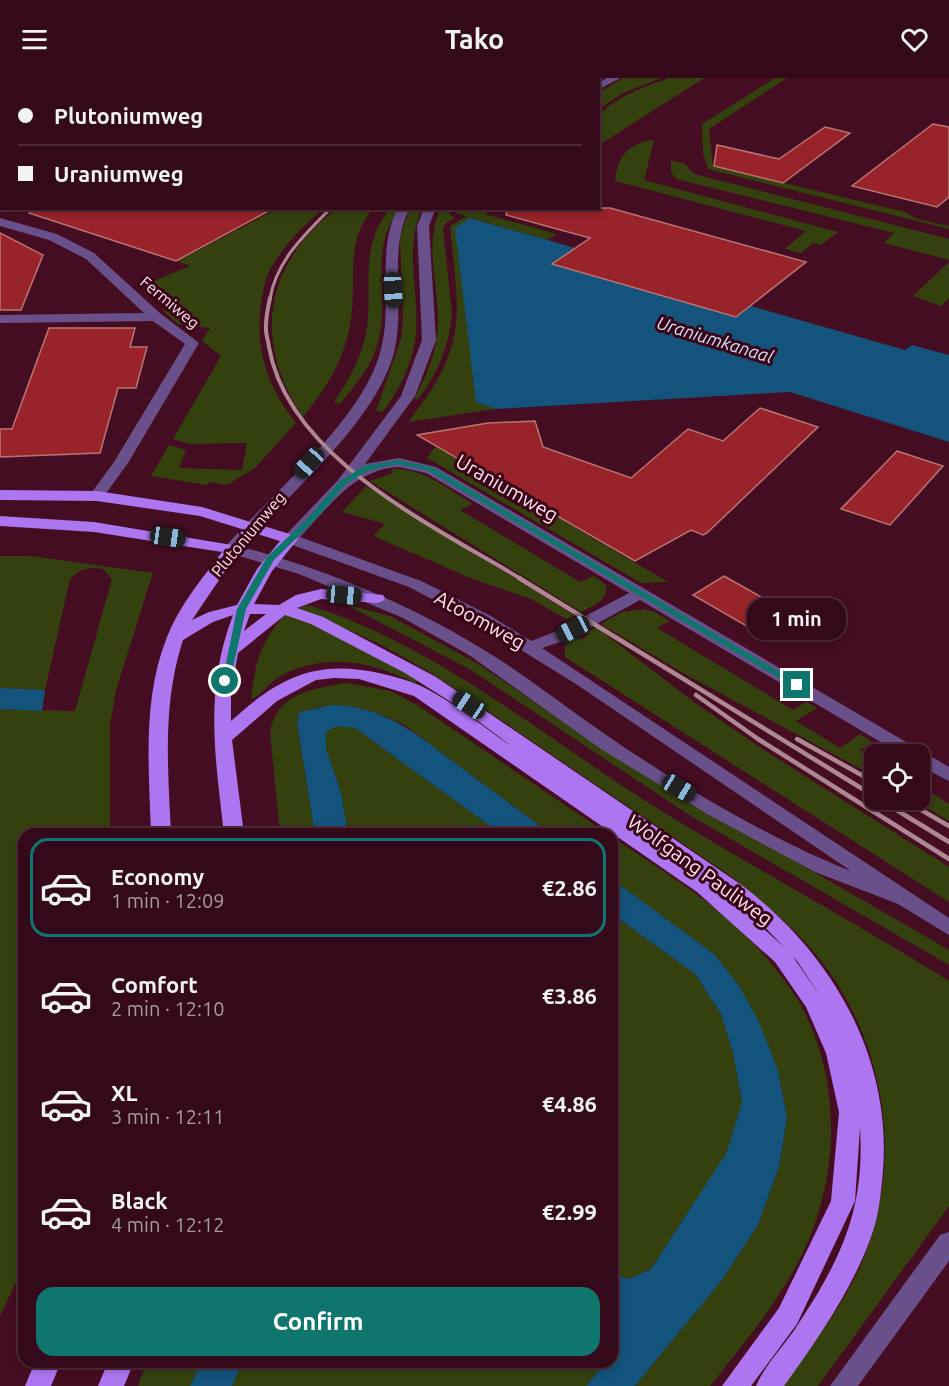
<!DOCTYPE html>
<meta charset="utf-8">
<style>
:root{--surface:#340a1a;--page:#3c1323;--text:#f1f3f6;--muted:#a99aa2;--line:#4e2b39;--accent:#0f766e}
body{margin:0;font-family:Ubuntu,sans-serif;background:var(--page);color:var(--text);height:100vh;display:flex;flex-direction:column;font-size:22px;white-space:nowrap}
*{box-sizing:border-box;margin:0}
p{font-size:20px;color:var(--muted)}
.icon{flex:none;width:33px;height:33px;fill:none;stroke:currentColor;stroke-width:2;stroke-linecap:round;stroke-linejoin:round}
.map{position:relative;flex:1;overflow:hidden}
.sheet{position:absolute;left:18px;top:750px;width:600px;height:540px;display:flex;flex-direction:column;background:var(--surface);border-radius:18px;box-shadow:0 3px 9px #0003,0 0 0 2px var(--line)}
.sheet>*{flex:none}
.banner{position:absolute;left:0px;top:0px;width:600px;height:132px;box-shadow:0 3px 9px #0003,0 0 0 2px var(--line);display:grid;align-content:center;height:132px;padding:0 18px;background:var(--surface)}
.tools{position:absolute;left:864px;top:666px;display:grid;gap:12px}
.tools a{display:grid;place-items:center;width:66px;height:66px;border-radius:12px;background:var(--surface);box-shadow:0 3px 9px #0003,0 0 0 2px var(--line);font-size:30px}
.end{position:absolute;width:27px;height:27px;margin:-14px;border:8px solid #0f766e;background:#fff;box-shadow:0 0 0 3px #fff}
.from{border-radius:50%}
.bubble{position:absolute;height:42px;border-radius:18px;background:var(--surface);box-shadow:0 3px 9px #0003,0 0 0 2px var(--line);font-size:20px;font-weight:700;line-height:42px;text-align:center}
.car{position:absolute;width:18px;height:36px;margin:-18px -9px;border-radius:8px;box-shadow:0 0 4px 2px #0007;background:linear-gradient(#222 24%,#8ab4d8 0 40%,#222 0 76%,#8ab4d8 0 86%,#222 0)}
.banner b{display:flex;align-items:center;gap:21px;height:57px;font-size:22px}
.banner b+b{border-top:2px solid var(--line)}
.banner i{width:15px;height:15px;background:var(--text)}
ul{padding:10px 0 0;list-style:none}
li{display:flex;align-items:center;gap:18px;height:99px;margin:0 12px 9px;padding:0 6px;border:3px solid transparent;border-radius:18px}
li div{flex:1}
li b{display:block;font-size:22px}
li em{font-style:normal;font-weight:700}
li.on{border-color:var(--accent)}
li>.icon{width:54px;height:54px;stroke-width:1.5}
.action{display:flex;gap:12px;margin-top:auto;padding:12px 18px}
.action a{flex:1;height:69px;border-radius:18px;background:var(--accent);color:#fff;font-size:24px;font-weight:700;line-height:69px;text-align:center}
header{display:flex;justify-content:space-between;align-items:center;height:78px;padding:0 18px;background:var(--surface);font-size:27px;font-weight:700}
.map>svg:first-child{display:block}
.green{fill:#34410e}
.water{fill:#14537b}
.building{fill:#98232a;stroke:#b97571;stroke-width:1.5}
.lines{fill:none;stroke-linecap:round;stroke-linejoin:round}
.minor{fill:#69508b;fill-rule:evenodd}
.major{fill:#ad76f0;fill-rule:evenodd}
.rail-far2{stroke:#ad8893;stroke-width:3}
.rail-far1{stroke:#ad8893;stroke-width:4}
.rail{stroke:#ad8893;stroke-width:4.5}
.route{fill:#0f766e}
.labels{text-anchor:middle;stroke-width:6;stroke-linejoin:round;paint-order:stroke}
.far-street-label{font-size:16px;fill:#fde6eb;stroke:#3a0218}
.far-water-label{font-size:18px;font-style:italic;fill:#cde4f7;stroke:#3a0218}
.street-label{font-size:20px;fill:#fde6eb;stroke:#3a0218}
</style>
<header><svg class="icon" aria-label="menu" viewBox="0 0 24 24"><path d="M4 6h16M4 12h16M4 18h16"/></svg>Tako<svg class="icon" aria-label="heart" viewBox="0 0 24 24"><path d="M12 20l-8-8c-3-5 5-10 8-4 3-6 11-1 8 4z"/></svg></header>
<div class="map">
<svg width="949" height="1308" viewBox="0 0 949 1308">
<rect width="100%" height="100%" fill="#450d22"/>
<path class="green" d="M623,0H661L623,15L599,31V14Z
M669,0H704L599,67V37C617,18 644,9 669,0Z
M775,0H787L709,51L713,88L905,134L917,141L949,148V151L708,91L703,75L702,46Z
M651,62L654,63L644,102L838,154L821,167L813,165L801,175L785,171L806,153L615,103C618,79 626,67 651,62Z
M671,82L685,86L694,96L949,161V182L884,165L894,155L676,101L671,94Z
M277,131H323C302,150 279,171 267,198C264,204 264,213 262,220C254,269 266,307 296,345L255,390L227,407L210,404L207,407L151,398L169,367L186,372L179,390L242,392L247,365L190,366L173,361L221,278L202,263L210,250L178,246L163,233L173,230L165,223L169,221L149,205L190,188L178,183Z
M336,131H373C344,163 357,203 351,241C346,279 327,309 303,339C252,263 264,187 336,131Z
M389,131H399C368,174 390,212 379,259C374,286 357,305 340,326L334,324C351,298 366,273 368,240C371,196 361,169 389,131Z
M410,131H422C404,170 419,212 416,254C414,283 400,311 383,334L376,333L401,261L403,243L400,159Z
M440,131H450L449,136L455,140L447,144L443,150L452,236C449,268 438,296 418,321H414C427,298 437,273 438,246C439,206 424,169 440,131Z
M456,131H492L485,136L557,156L547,162L471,140L476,324L495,331L408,344C469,267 459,240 450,148L467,138L458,136Z
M949,184V220L941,228L913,218Z
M436,368L668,504L641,505L427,380Z
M392,391C423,390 447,410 473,426L460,432L580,504L594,498L606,507C608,523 594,527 581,534L370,403L393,395Z
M366,408L575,538L568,542L531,521L473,501L373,458L385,446L342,434Z
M0,478H31L153,495L116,612L110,646V756H24V1187L0,1238V631L75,633L112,501L103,491C89,488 81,491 70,501L45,612L0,610Z
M345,526L390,538L480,587L615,679L949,872V887L691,738L471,592Z
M308,527C439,568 545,661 660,732C755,791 854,843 949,903V1128L818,1308H781C808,1271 840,1233 859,1191C905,1090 888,965 818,879C793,848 763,824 732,799L433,596L380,566L298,530Z
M643,531L655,534L669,543L657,550L793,632L806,624L817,630L796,643L840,670L860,656L872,664L860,672L874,681V698L683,595L601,546L622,534Z
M285,536L305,542L421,601L415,605C371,583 326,574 280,598C270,604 261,618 251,621C255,585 260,565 285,536Z
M596,549L698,627L767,674L949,789V824L565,579V568L574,560L581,561L589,556L587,554Z
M346,605L391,613L417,627L608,756H551L406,648C371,630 338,620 300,635L297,645L315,756H280L270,654C277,615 312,611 346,605Z
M338,648L355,650L501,756H348L341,714L326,670V654Z
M920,708L949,726V743L914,722H920Z
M612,759C656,789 706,818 744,856C766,878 788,904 803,931C844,1012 839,1111 795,1190C772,1232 740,1270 710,1308H635L722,1202L758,1147L779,1089L787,1040L778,992L738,906L714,876L612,801Z
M612,836L695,896L721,936L733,975L742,1024L728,1074L651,1191L629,1201L612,1197Z
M147,1284H201L190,1308H138Z
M242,1284H606L586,1308H232Z"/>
<path class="water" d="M470,140L659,194L656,201L905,272L912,267L949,277V364L790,314L495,331L476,324L455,150Z
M0,610L45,612L42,633L0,631Z
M332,627C386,627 424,662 466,693C494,714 523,735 551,756H501L355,650L338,648L326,654V670L341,714L348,756H315L297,645L300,634Z
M612,801L714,876L738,906L759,944L778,992L787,1040L779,1089L758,1147L722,1202L635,1308H586L606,1284H612V1197L629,1201L651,1191L727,1074L742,1024L733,975L721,936L695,896L612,836Z
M201,1284H242L232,1308H190Z"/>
<path class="building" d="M933,46L949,49V119L937,129L852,108Z
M825,49L850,55L783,105L714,88L717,67L779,81Z
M30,130H274L176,183L29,135Z
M507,130H610L806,184L736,239L552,186L590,160L506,137Z
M0,155L43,177L21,232H0Z
M49,250H135L130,269H147L136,310H118L100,375L0,379V351H12Z
M760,330L818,349L707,455L703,457L691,452L635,483L417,357L488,345L535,343L543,369L631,400L688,351L723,363Z
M897,373L943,388L890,447L841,431Z
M724,498L770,524L800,541L769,561L693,517Z"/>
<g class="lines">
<path class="minor" d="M143,0H155L142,2Z
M607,0H620L598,12V5Z
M0,61H2L0,68Z
M398,130H410C387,173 406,226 394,275C375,345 289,415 242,469C326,492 405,524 479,569C522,594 561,626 602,654C674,704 769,761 851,793L576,606L477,545L409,509L284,464L282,461L338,402L401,318L422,262L417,148L424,130H436L429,148L436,262L415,318L365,386L399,380L436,389L949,689V703L920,688V676H901L640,522L569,561L542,570L949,840V857L898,826L815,794L709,737L601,671L469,577L403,540L299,496L226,474L224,471L226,468C273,414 361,343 380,275C394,226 375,173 398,130ZM399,389L426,395L629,515L557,553L531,563L489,537L421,503L300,459C329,429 354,391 399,389Z
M0,140L57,156L94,175L161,236L199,265L128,385L102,421H92L89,418L114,384L185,266L153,243L0,245V237L144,235L86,181L49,162L0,148Z
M949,1154V1183L858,1308H830L940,1157Z"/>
<path class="major" d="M0,412L97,413L202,429L296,458L298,461L272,493L254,526L279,527L296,517L321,511L383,517L385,520L383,523L377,525L321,521L297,530L323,539L436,599L743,808C832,876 892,979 883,1093C881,1115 879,1138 871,1159C853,1210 816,1264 784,1308H756C765,1287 782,1270 795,1251C840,1183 865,1134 860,1050L855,1123L797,1246L751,1308H722L779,1230L831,1123L839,1034L826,975L806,929L775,884L697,814L414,618L359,601L334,600L316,602L277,623L232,662L244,756H224C215,677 204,613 233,537L213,544L183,562C162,626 168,690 171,756H151C149,691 142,621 167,559C179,528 202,501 222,474L94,454L0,448V438L94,444L238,468L240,471L192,542L209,534L237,527L257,491L280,463L200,438L97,423L0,422ZM250,536H266L244,553ZM285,537L311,546L405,595L462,631L514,670C486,651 457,627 427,611C413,603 395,599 379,595C315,581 278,600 231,643V615L238,575ZM718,810L756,840L784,869ZM793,879L797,883L821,919Z
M35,1284H61L51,1308H25Z
M108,1284H134L124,1308H98Z"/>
<path class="rail-far2" d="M270,221C276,183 305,156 331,130"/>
<path class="rail-far1" d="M270,220C268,229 266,238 266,247C265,254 268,262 269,269C288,380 434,448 521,501"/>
<path class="rail" d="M519,500L874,718
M696,617L758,661L949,781
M797,661L874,704
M880,722L949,764
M904,722L949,748"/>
</g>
<path class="route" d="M398,382L434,390L802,607L794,609L429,393L398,386L369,392L346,406L313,444L274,482L246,531L230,603L222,605L237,531L267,479L307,441L340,403L364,388Z"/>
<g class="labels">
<g class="far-street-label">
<text transform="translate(170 224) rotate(40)" y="6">Fermiweg</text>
<text transform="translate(248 456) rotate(-50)" y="6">Plutoniumweg</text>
</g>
<g class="far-water-label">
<text transform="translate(715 262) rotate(17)" y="6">Uraniumkanaal</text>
</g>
<g class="street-label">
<text transform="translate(507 410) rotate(30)" y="7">Uraniumweg</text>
<text transform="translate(480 542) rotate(29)" y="7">Atoomweg</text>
<text transform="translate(700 792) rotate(36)" y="7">Wolfgang Pauliweg</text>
</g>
</g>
</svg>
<div class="tools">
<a><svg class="icon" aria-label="locate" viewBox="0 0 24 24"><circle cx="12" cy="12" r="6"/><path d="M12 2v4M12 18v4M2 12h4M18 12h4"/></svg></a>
</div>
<i class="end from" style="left:225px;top:603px"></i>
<i class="end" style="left:797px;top:607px"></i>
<div class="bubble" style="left:747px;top:520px;width:99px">1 min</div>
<i class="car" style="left:393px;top:212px;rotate:177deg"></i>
<i class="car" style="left:309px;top:385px;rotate:222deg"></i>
<i class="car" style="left:168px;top:459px;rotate:98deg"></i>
<i class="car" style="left:344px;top:517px;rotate:95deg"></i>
<i class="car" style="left:573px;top:551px;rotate:242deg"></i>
<i class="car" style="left:469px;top:627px;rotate:303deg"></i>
<i class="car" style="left:679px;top:710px;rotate:121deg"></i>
<div class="banner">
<b><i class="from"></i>Plutoniumweg</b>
<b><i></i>Uraniumweg</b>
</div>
<section class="sheet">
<ul>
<li class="on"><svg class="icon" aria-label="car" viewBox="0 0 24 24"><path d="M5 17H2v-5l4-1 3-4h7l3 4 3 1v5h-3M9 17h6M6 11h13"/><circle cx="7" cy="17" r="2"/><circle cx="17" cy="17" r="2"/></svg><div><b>Economy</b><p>1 min · 12:09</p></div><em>€2.86</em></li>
<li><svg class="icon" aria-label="car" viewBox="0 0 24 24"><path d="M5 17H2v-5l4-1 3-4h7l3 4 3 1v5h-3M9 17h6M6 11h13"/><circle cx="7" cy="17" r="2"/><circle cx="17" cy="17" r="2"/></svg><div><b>Comfort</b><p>2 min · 12:10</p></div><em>€3.86</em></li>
<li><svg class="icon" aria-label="car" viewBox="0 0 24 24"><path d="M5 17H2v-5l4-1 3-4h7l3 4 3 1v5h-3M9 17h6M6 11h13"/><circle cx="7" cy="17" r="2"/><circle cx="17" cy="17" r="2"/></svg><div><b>XL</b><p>3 min · 12:11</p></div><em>€4.86</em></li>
<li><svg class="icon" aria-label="car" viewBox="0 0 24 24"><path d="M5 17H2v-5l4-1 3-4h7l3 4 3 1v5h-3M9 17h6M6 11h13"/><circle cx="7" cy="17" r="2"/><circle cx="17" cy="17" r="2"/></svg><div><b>Black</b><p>4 min · 12:12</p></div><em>€2.99</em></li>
</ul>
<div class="action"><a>Confirm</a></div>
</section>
</div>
